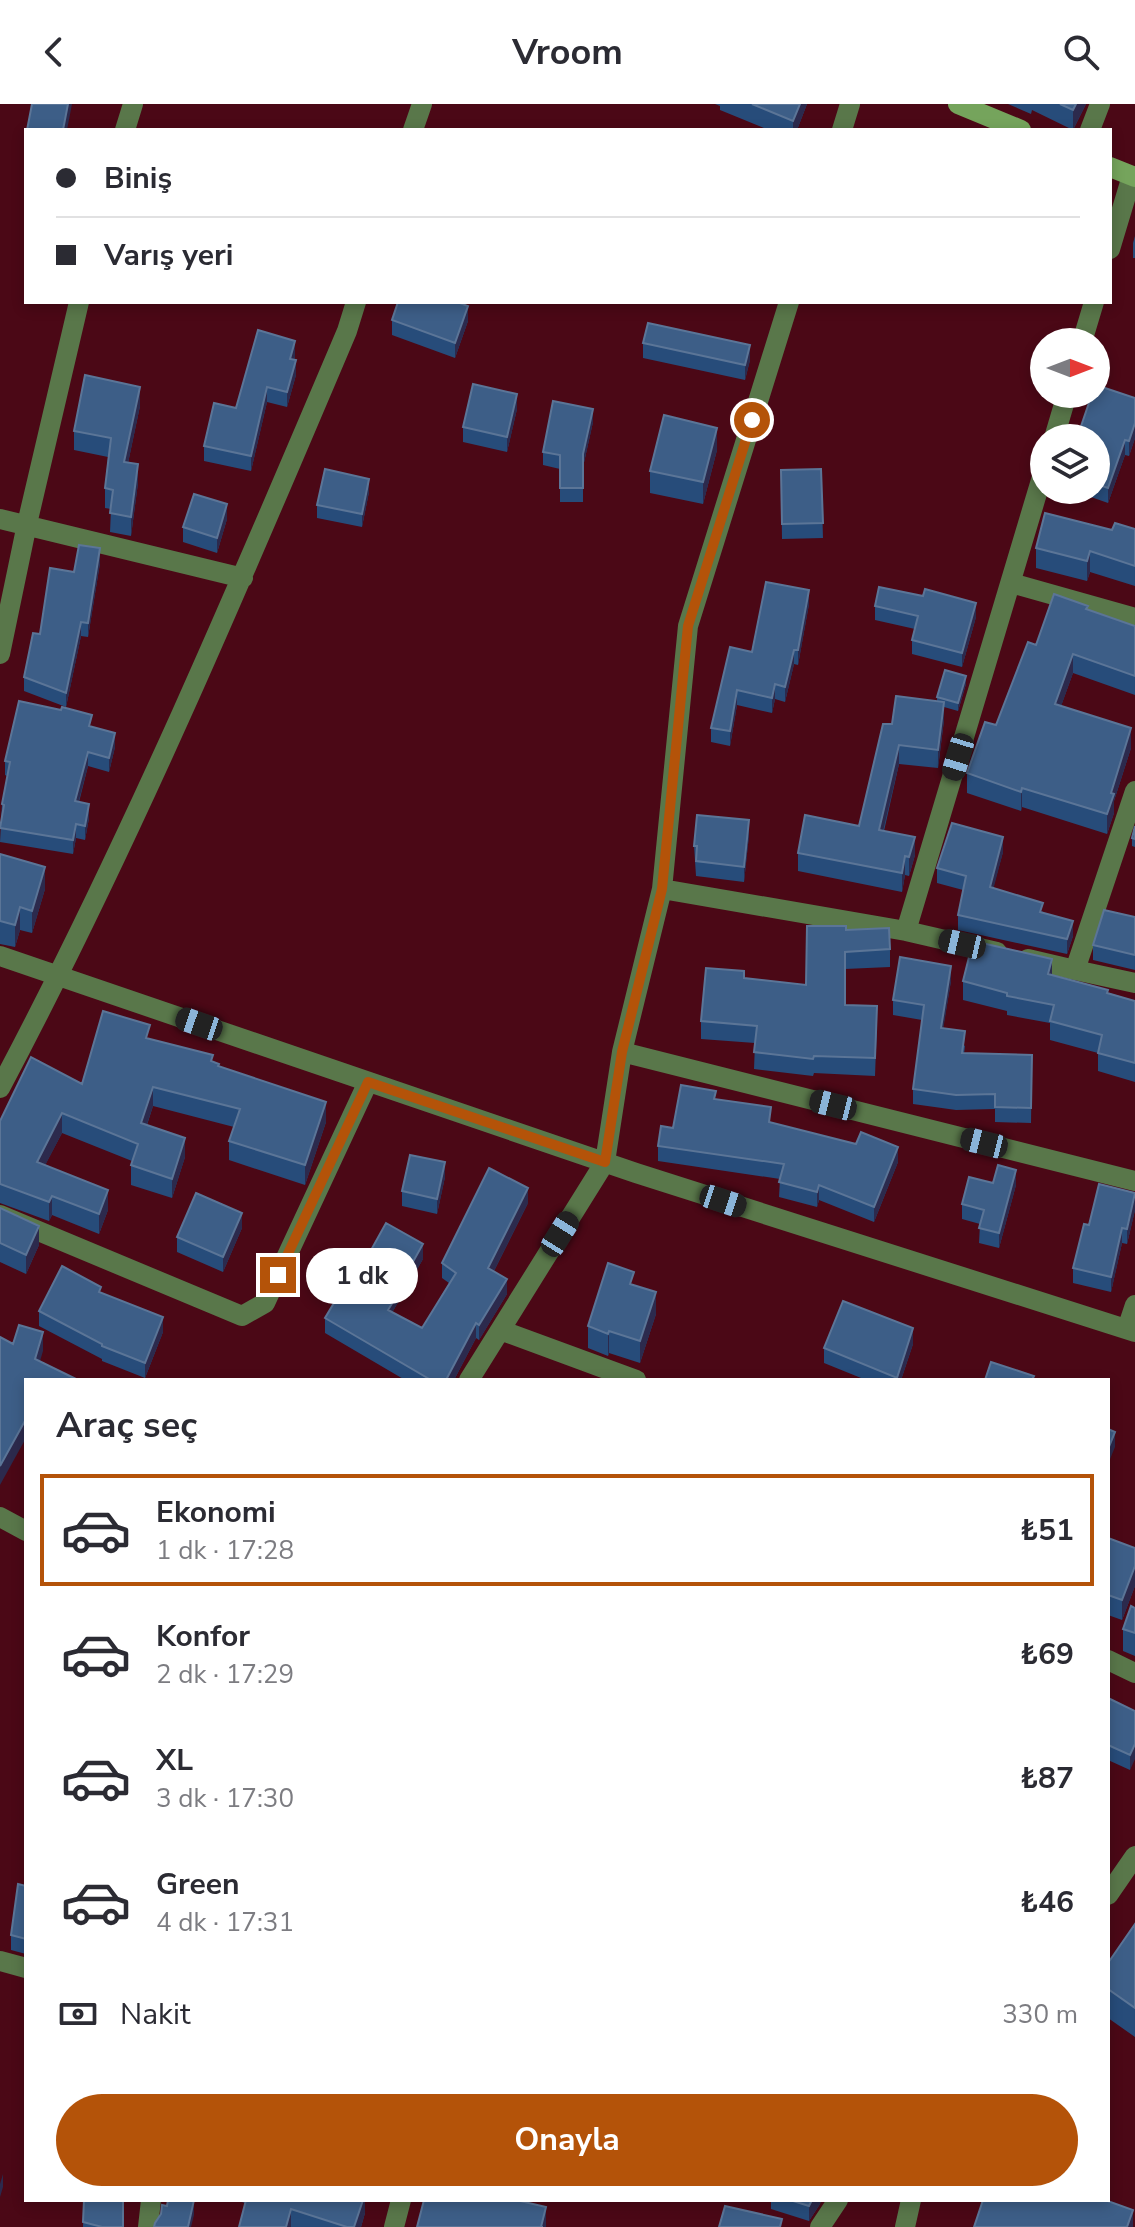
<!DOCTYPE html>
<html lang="tr">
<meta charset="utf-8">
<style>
:root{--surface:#fff;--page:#f2f2f3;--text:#2b2b33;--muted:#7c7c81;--line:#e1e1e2;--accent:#b45309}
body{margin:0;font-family:"Nunito Sans",sans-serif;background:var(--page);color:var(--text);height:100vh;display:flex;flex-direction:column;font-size:30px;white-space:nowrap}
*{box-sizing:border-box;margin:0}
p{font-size:26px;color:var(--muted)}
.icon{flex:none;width:44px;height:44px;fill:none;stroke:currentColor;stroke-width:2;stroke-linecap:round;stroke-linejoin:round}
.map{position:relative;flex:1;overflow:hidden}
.drawer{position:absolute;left:24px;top:1274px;width:1086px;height:824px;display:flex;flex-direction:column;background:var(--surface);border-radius:0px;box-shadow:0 4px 12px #0003}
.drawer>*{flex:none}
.hud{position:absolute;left:24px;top:24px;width:1088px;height:176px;border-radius:0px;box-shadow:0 4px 12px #0003;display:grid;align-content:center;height:176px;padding:0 32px;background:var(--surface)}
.needle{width:52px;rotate:90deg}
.controls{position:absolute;left:1030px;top:224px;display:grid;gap:16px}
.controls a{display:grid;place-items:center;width:80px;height:80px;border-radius:50%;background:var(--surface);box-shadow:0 4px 12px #0003;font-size:40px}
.end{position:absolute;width:36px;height:36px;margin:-18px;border:10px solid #b45309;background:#fff;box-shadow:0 0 0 4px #fff}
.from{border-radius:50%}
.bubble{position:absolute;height:56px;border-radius:28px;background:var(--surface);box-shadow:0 4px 12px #0003;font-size:26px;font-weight:700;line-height:56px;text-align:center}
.car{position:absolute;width:24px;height:48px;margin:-24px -12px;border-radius:10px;box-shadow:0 0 6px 2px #0007;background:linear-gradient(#222 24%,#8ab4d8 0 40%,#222 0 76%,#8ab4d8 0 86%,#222 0)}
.hud b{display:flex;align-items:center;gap:28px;height:76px;font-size:30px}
.hud b+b{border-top:2px solid var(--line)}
.hud i{width:20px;height:20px;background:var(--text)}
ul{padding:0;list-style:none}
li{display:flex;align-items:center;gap:24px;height:112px;margin:0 16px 12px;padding:0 16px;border:4px solid transparent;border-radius:0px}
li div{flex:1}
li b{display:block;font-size:30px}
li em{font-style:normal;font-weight:700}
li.active{border-color:var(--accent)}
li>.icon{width:72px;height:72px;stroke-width:1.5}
h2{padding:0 32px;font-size:36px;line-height:96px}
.pay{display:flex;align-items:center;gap:20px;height:88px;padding:0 32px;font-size:30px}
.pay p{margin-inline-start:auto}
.cta{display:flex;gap:16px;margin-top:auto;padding:16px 32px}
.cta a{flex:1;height:92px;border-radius:48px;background:var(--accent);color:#fff;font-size:32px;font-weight:700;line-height:92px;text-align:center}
header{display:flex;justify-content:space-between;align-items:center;height:104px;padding:0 32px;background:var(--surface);font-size:36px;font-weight:700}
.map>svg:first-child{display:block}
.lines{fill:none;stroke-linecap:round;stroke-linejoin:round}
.street{stroke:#59774a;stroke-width:20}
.secondary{stroke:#75a45c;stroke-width:20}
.wall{fill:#274c7a}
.shaded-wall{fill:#2c2a4d}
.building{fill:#3d5e87;stroke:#5b7597;stroke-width:2}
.route{stroke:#b45309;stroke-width:10}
</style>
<header><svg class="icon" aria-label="back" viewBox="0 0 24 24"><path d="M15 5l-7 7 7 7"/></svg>Vroom<svg class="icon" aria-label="search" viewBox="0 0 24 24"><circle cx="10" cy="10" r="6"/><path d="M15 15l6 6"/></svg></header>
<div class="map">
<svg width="1135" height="2123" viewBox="0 0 1135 2123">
<rect width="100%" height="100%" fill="#4b0816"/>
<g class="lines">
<path class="street" d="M125,26L133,0
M413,26L422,0
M842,26L850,0
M1090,26L1100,0
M1110,145L1132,72
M1082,238L1094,198
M1054,334L1067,290
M0,415L243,474
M1011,479L1135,514
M0,550L27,420L79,198
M1135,687L1075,866L1135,879
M662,785L906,827L997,848
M906,827L1044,366
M0,852L636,1069L1135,1228
M1028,855L1075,866
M622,948L1135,1077
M0,984C130,739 239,482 347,227L356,198
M0,1111L242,1212L265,1199L368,978
M1127,1225L1135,1201
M500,1226L636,1276
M469,1276L605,1058L622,948L662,785L688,522L789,198
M0,1413L26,1427
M1108,1556L1135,1569
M1108,1791L1135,1752
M0,1857L26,1864
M148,2123L151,2096
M394,2123L401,2096
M820,2123L838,2096
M905,2123L911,2096"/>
<path class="secondary" d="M958,0L1021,26
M1110,63L1135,73"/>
</g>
<path class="wall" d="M715,0H807L797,26H769L720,6V2Z
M1008,0H1086L1073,26L1032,6L1031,10Z
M1135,132V154H1133V139Z
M392,216L468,217L455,254L392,231Z
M643,239L750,256L745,276L643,254Z
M295,252L294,256L296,271L287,303L267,298L251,367L204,357V342L236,304Z
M1135,294V334L1129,352L1125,351L1108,399L1071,386H1096V334Z
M140,302L128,359L138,379L131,432L110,428L111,405L105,404V384L108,353L74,346V327Z
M517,305L507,348L463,338V323Z
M593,318L583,363V398H560V365L543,361V348Z
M717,346L703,400L650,389V367Z
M821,365L823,434L782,435L781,366Z
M369,388L362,423L317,414V401Z
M227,415L217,449L183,438V423Z
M1135,425V482L1090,468L1087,477L1036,464V444L1112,426Z
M100,459L88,533L81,532L66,603L24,587V573L40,530L74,468Z
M923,492L976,513L962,563L912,550V536L915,525L875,516V502Z
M809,500L798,561L794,560L785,598L775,595L772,609L737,601L730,642L711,638V624L752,548Z
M1088,506L1135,522V591L1073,569L1061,602L1131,644L1114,697V709L1107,730L1022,703L1021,707L967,689V669L996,621L1036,541Z
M966,580L958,607L944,603V616L938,664L899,660L884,727L915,751L909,772L905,771L902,788L798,767V749L859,722L892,620L937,597V593Z
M92,622L115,643L109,668L88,662L79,698L89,714L85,736L76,734L73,750L0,738L2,700L7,672L5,671V657Z
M1135,722V743L1132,742V734Z
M749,731L744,778L696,772L694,742Z
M1003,748L993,784L1043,808L1073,832L1067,850L958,826V811L963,786L937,779V764Z
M0,750L45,785L32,829L20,826L15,843L0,840Z
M1135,813V866L1093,856V841Z
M846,826L890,845V863L845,865V901L877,920L875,972L814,969L813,972L754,965L755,939L701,935V917L744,874L806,881Z
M1052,871L1135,897V978L1098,967V949L1050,936V919L1007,911V907L963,896V877Z
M951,877L943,924L965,942L964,950L1032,951L1031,1019L995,1018V1005L956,1006L913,1000V985L922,916L893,911V896Z
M150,935L213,958L219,962L326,1018L305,1081L229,1056V1037L234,1023L153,1002L147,1021L185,1053L172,1094L131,1081V1061L132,1057L62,1029L45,1061L108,1106L99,1130L52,1111L49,1117L0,1099V1017L82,980Z
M716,995L771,1018L898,1058L874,1118L819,1096L817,1103L779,1093L780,1075L658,1057V1042L673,1024Z
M445,1073L437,1110L402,1102V1087Z
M993,1079L1016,1081L999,1144L979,1139L980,1120L962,1115V1100Z
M1135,1089V1106L1127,1140L1122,1139L1111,1188L1073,1179V1164L1089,1121Z
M528,1099L494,1167L507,1190L479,1236L476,1234L454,1276H405L325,1229V1214L355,1175L423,1155L393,1207V1209L422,1224L449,1179L442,1174V1159Z
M0,1104L39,1141L26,1170L0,1158Z
M242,1124L223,1168L177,1148V1133Z
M634,1181L656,1210L640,1259L609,1249L608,1252L588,1244V1222Z
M101,1189L163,1228L145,1274L102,1257V1255L39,1222V1207Z
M913,1240L901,1276H866L824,1259V1244Z
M1108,1434L1135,1462V1482L1122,1516L1108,1511Z
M1135,1504V1552L1123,1547V1525Z
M1108,1594L1135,1607L1130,1666L1108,1656Z
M26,1782V1850L11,1846V1831Z
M1135,1820V1933L1108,1914V1859Z
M84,2096L123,2123H83Z
M236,2096H365V2109L361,2123H239L245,2099Z
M771,2096H821L820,2100L809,2117L771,2105Z"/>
<path class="shaded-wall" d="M68,0H72L67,26H63Z
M800,0H807L797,26H793V17Z
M1076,0H1086L1073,26V6Z
M468,202V217L455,254V239Z
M295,237V252L290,270V255Z
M750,241V256L745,276V261Z
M296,256V271L287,303V288Z
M140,283V302L124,378V358Z
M267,283V298L251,367V352Z
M517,290V305L507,348V333Z
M593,305V318L583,363V350Z
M1135,319V334L1129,352V337Z
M717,324V346L703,400V378Z
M1125,336V351L1108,399V384Z
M138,360V379L131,432V413Z
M369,375V388L362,423V410Z
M227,400V415L217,449V434Z
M100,444V459L88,533V519Z
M1090,447V468L1087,477V457Z
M809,486V500L798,561V546Z
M976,499V513L962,563V549Z
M81,518V532L66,603V589Z
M794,546V560L785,598V583Z
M1073,550V569L1055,619V600Z
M966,572V580L958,607V599Z
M775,580V595L772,609V594Z
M737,586V601L730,642V627Z
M944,598V616L938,664V646Z
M1131,624V644L1114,697V709L1107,730V710L1111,689Z
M115,629V643L109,668V654Z
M899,641V660L879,744V726Z
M88,648V662L75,711V697Z
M1022,684V703L1021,707V688Z
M89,700V714L85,736V722Z
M749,716V731L744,778V763Z
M76,720V734L73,750V736Z
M915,733V751L909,772V753Z
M1003,733V748L990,798V783Z
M905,752V771L902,788V769Z
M45,763V785L32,829V807Z
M20,803V826L15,843V821Z
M1073,817V832L1067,850V835Z
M1052,855V874L1048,870Z
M951,862V877L941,939V924Z
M153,983V1002L141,1038V1019Z
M326,998V1018L305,1081V1061Z
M62,1009V1029L37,1077V1058Z
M185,1034V1053L172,1094V1075Z
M898,1043V1058L874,1118V1103Z
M445,1058V1073L437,1110V1095Z
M1016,1066V1081L999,1144V1129Z
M819,1081V1096L817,1103V1088Z
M528,1084V1099L488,1179V1164Z
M108,1086V1106L99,1130V1110Z
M1135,1091V1106L1127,1140V1125Z
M52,1092V1111L49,1117V1098Z
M242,1109V1124L223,1168V1153Z
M39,1122V1141L26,1170V1151Z
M1122,1124V1139L1111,1188V1173Z
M423,1140V1155L393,1207V1213L388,1206L391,1197Z
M507,1175V1190L479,1236V1221Z
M656,1188V1210L640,1259V1237Z
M163,1213V1228L145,1274V1259Z
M476,1219V1234L454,1276H446Z
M913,1224V1240L901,1276H897Z
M609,1227V1249L608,1252V1230Z
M43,1228V1247L35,1274V1255Z
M26,1315V1334L0,1381V1362Z
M1115,1328V1343L1108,1360V1345Z
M1135,1462V1482L1122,1516V1496Z
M1135,1640V1655L1130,1666V1651Z
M3,2070V2083L0,2093V2080Z
M194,2096V2111L191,2123H188Z
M363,2096H365V2109L361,2123H354Z
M812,2096H821L820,2100L809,2117V2102Z
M546,2103V2123H541Z
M291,2105V2123H286Z
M1133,2106V2123H1127Z"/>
<path class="building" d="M32,0H68L63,26H27Z
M752,0H800L793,17Z
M1060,0H1076L1073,6Z
M398,198H457L468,202L455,239L392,216Z
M648,219L750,241L745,261L643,239Z
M258,226L295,237L290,255L296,256L287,288L267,283L251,352L204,342L214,299L236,304Z
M85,271L140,283L124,358L138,360L131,413L110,409L113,386L105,384L111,334L74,327Z
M473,280L517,290L507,333L463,323Z
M1096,281L1135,294V319L1129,337L1125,336L1108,384L1096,380V334H1077L1092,290H1096Z
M553,297L593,305L583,350V384H560V351L543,348Z
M664,311L717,324L703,378L650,367Z
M325,365L369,375L362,410L317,401Z
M821,365L823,419L782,420L781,366Z
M194,390L227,400L217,434L183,423Z
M1045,409L1112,426L1115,419L1135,425V462L1090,447L1087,457L1036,444Z
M79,441L100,444L88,519L81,518L66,589L24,573L33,529L40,530L50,464L74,468Z
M766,478L809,486L798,546H794L785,583L775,580L772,594L737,586L730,627L711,624L730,543L752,548Z
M879,483L923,492L925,485L976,499L962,549L912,536L918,512L875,502Z
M1054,490L1088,502L1086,505L1135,522V572L1073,550L1055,600L1131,624L1111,689L1114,690L1107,710L1022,684L1021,688L967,669L985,618L996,621L1028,538L1036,541Z
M945,566L966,572L958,599L937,593Z
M896,592L944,598L938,646L899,641L879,726L915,733L909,753L905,752L902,769L798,749L805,711L859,722L883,620H892Z
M19,597L61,606L62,603L92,611L89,622L115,629L109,654L88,648L75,697L89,700L85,722L76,720L73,736L0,724L4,701L2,700L10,658L5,657Z
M697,711L749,716L744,763L696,757L697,742H694Z
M952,719L1003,733L990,783L1043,799L1040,808L1073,817L1067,835L958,811L966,772L937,764Z
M1135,722V735L1132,734Z
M0,750L45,763L32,807L20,803L15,821L0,817Z
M1104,806L1135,813V851L1093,841Z
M807,822H846V826L889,824L890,845L845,848V901L877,902L875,954L814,952L813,955L754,948L757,922L701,917L706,864L744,867V874L806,881Z
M973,837L1052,855L1048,870L1108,886L1107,889L1135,897V959L1098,949L1102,931L1050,917L1054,901L1007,892V889L963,877Z
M900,853L951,862L941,924L965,927L962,949L1032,951L1031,1004L995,1003V990L956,991L913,985L924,901L893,896Z
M103,907L150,921L146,934L213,951L211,957L219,960L218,962L326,998L305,1061L229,1037L240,1005L153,983L141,1019L185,1034L172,1075L131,1061L138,1040L62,1009L37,1058L108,1086L99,1110L52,1092L49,1098L0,1080V1017L31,953L82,980Z
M681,981L716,987L714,995L771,1003L769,1018L856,1040L861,1028L898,1043L874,1103L819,1081L817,1088L779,1078L784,1060L658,1042L661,1022L673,1024Z
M410,1051L445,1058L437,1095L402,1087Z
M998,1061L1016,1066L999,1129L979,1124L984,1106L962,1100L969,1073L993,1079Z
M489,1064L528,1084L488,1164L507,1175L479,1221L476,1219L446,1276H431L325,1214L350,1172L355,1175L386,1119L423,1140L391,1197L393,1198L388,1206L422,1224L456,1169L442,1159Z
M1099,1080L1135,1089L1127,1125L1122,1124L1111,1173L1073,1164L1084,1120L1089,1121Z
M196,1089L242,1109L223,1153L177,1133Z
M0,1104L39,1122L26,1151L0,1139Z
M608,1159L634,1168L630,1180L656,1188L640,1237L609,1227L608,1230L588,1222Z
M62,1162L101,1183L99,1188L163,1213L145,1259L102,1242V1240L39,1207Z
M843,1197L913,1224L897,1274L824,1244Z
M19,1221L43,1228L35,1255L78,1276H26V1315L0,1362V1233L13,1240Z
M991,1258L1034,1272L1032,1276H985Z
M1108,1325L1115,1328L1108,1345Z
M1108,1434L1135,1444V1462L1122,1496L1108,1491Z
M1131,1502L1135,1504V1529L1123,1525Z
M1108,1594L1135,1607V1640L1130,1651L1108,1641Z
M18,1780L26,1782V1835L11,1831Z
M1135,1820V1904L1108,1885V1859Z
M84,2096H123V2123H102L83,2118Z
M168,2096H194L188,2123H154L155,2119L161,2110L162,2101L167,2102Z
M246,2096H363L354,2123H347L291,2105L286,2123H239Z
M424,2096H516L546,2103L541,2123H543H417Z
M790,2096H812L809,2102Z
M983,2096H1105L1133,2106L1127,2123H974Z
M725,2102L782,2115L780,2123H719Z"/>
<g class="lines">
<path class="route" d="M278,1171L368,978L605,1058L622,948L662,785L688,522L752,316"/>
</g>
</svg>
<div class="controls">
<a><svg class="needle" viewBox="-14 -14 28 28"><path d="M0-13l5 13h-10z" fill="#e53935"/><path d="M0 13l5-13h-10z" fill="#7c7c81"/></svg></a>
<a><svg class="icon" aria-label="layers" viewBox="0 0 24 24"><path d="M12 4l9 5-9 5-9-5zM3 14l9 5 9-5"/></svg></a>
</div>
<i class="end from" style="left:752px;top:316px"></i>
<i class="end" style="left:278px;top:1171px"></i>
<div class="bubble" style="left:306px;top:1144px;width:112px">1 dk</div>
<i class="car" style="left:958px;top:653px;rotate:197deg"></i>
<i class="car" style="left:962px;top:840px;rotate:283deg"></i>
<i class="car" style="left:199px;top:920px;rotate:289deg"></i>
<i class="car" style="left:833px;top:1001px;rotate:284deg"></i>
<i class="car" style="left:984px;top:1039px;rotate:284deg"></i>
<i class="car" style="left:723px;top:1097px;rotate:108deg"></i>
<i class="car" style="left:560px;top:1130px;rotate:32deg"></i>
<div class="hud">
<b><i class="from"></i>Biniş</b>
<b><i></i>Varış yeri</b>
</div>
<section class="drawer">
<h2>Araç seç</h2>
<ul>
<li class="active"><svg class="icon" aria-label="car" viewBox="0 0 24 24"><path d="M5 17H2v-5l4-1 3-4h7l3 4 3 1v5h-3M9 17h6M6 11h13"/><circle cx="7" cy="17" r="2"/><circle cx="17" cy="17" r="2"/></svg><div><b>Ekonomi</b><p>1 dk · 17:28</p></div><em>₺51</em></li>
<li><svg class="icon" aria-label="car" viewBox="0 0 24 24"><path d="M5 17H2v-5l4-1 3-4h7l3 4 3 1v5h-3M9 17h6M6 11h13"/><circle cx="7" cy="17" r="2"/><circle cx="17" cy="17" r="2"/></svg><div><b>Konfor</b><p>2 dk · 17:29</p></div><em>₺69</em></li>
<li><svg class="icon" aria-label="car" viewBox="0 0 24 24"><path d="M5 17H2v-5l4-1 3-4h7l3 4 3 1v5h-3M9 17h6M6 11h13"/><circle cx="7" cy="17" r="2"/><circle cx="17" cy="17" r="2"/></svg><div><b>XL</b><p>3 dk · 17:30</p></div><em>₺87</em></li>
<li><svg class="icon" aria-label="car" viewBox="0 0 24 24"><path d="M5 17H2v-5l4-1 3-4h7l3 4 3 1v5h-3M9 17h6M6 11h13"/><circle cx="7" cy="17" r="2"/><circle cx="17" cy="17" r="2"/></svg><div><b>Green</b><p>4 dk · 17:31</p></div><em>₺46</em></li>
</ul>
<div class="pay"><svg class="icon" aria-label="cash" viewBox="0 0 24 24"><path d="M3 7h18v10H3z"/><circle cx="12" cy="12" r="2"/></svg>Nakit<p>330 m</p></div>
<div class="cta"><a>Onayla</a></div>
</section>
</div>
